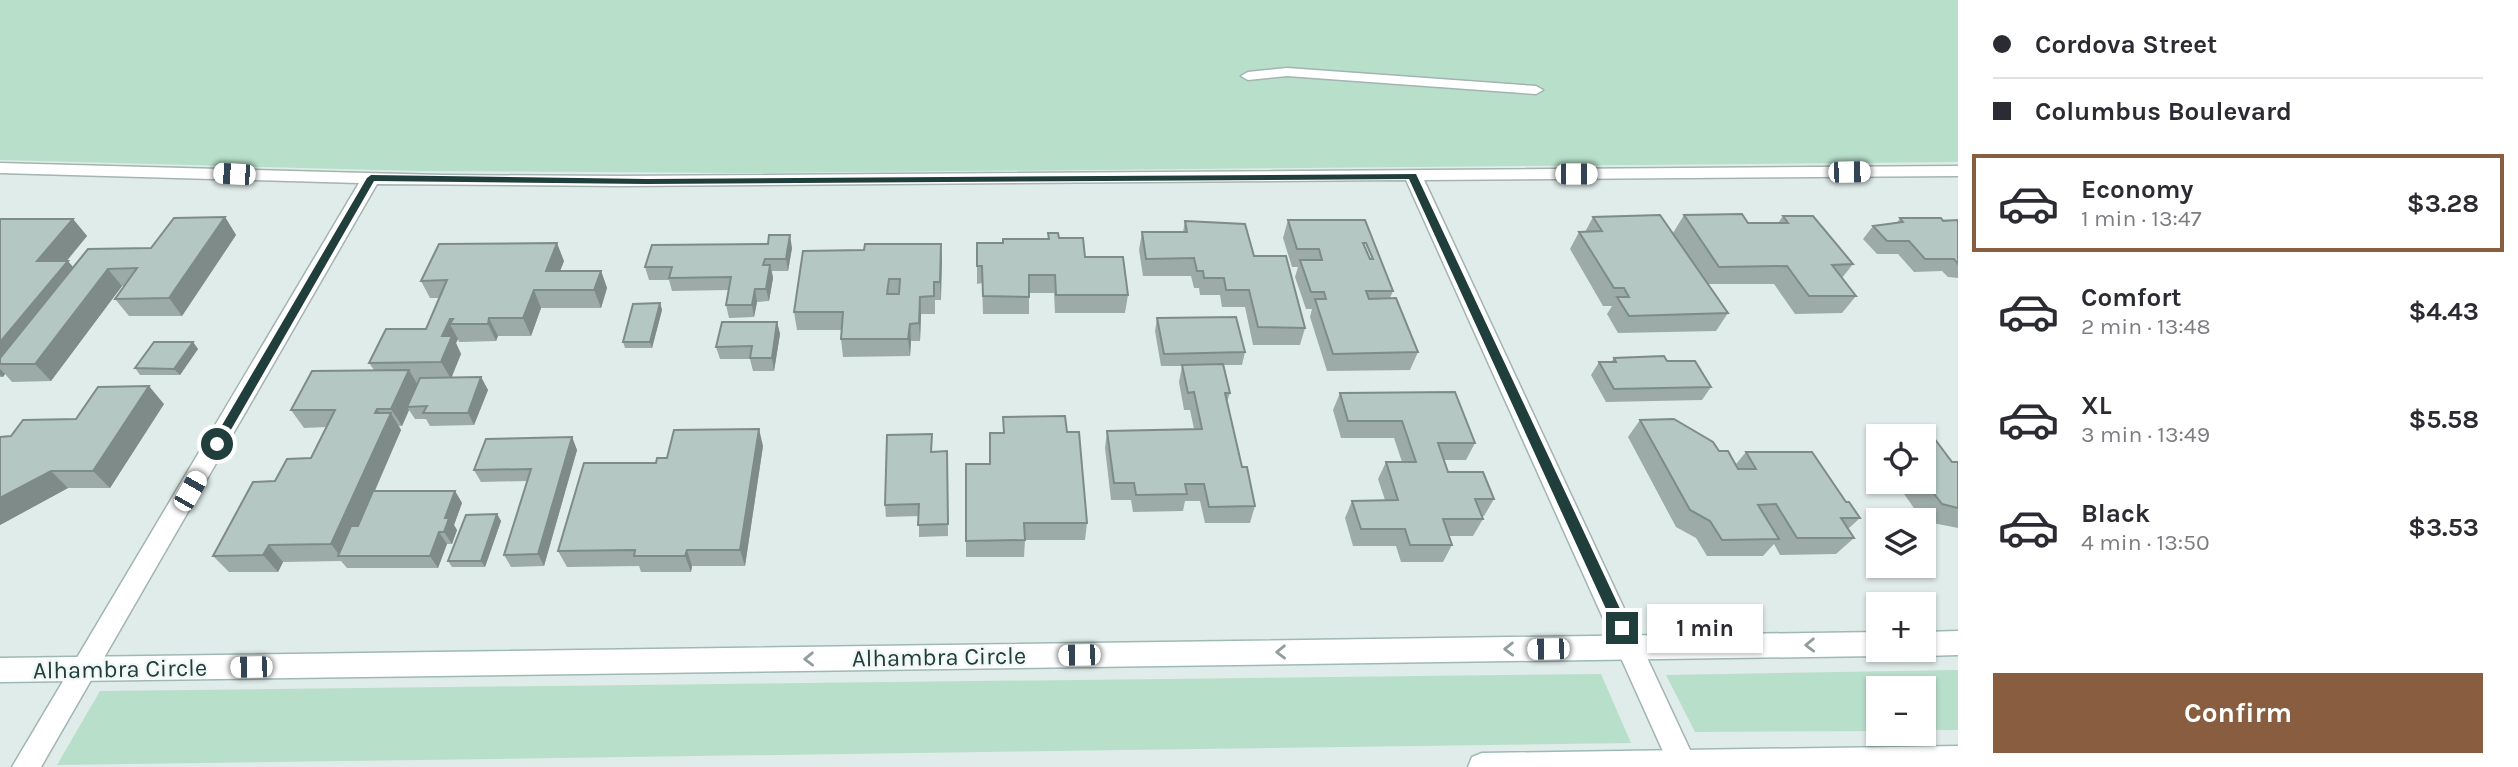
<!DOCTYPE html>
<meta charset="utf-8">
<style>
:root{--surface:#fff;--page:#f2f2f3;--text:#2b2b33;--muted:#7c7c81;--line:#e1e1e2;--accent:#885d40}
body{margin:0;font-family:Karla,sans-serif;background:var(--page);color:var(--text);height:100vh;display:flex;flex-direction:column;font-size:26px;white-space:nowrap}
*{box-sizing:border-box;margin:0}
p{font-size:23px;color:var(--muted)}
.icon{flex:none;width:38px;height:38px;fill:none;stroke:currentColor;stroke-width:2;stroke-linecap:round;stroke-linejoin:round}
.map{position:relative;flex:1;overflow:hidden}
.sheet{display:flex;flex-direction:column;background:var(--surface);width:560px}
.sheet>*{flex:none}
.top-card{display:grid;align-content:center;height:154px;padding:0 35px;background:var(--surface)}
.controls{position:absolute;left:1866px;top:424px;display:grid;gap:14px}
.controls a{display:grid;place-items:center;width:70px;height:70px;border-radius:0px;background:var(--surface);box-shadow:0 2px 5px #0004;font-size:35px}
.end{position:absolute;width:32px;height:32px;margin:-16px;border:9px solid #203e3b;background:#fff;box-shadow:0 0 0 4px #fff}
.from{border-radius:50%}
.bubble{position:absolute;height:49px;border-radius:0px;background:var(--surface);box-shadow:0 2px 5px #0004;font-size:23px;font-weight:700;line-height:49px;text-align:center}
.car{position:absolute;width:21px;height:42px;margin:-21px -10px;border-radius:9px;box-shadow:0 0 5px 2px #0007;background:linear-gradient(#fff 24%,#345 0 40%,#fff 0 76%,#345 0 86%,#fff 0)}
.top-card b{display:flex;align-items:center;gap:24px;height:66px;font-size:26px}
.top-card b+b{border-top:2px solid var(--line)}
.top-card i{width:18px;height:18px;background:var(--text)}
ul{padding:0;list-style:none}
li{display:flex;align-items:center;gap:21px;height:98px;margin:0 14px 10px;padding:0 21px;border:4px solid transparent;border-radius:0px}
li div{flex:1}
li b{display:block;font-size:26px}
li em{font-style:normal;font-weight:700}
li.active{border-color:var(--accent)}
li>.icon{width:63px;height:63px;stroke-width:1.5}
.button{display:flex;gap:14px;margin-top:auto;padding:14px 35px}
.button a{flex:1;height:80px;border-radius:0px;background:var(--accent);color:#fff;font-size:28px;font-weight:700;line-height:80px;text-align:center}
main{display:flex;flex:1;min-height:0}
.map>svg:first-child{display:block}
.green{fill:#b8dfc9}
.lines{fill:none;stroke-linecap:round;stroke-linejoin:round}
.lane-casing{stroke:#a3b4b1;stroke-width:3}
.street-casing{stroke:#a3b4b1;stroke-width:3}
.secondary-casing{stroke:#9eb9b4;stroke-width:3}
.lane{fill:#fff;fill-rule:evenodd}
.street{fill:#fff;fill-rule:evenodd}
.secondary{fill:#fff;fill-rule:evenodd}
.wall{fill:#9caba8;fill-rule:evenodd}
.shaded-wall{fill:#7f8b88}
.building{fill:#b5c7c3;stroke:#7f8b88;stroke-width:2;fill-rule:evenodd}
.oneway{stroke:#909e9d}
.route{fill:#203e3b}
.labels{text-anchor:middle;stroke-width:5;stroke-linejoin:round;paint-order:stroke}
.near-street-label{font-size:24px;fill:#203e3b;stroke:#f1f8f6}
</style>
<main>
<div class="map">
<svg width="1958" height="767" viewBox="0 0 1958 767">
<rect width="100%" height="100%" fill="#e0ece9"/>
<path class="green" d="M0,0H1958V162L757,173L417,171L0,160Z
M1958,670V730H1923V688H1878V731L1695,732L1666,675Z
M1601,674L1631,743L57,765L100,691Z"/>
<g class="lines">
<g class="lane-casing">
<path id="lane" d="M1287,68L1536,86L1543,90L1536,94L1287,76L1248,80L1241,76L1248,72Z"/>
</g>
<g class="street-casing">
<path id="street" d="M0,163L441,175L620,176L1958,166V176L1424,180L1698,767H1670L1406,180L620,186L377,184L41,767H12L359,183L0,173Z"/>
</g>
<g class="secondary-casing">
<path id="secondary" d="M1958,631V655L1923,656L1913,649H1923V632Z
M1878,632V649H1888L1878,656L0,682V658Z
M1958,746V767H1468L1472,757L1482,753Z"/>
</g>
<use href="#lane" class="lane"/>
<use href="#street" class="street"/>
<use href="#secondary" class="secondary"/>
</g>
<path class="wall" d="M1684,215L1748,223H1778L1783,216L1853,264L1842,278L1856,296L1842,313L1795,314L1774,284H1708L1728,313L1716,331L1618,333L1607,314L1612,306H1603L1570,249L1579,232H1585L1593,217L1673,233Z
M225,217L236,235L182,316H129L115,299L124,286H122L51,381L12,382L5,374L3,377H0V219H73L87,236L67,261L73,267L151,248Z
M1900,218L1958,220V278L1948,277L1942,271L1914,272L1898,254H1877L1863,239L1873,226L1897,223Z
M1288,220H1365L1393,291L1390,298L1418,352L1410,370L1327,371L1310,317L1312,309H1306L1295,277L1298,267H1292L1283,238ZM1363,243H1366L1373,259H1370Z
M1185,221L1254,256L1305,328L1300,345H1253L1245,307H1222L1220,295H1200L1199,288H1194L1191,276H1143L1139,250L1142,232H1183Z
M1048,233L1059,238L1085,257L1128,295L1125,313H1055L1054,293H1029V314H983L982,283L977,284V243H1003L1048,239Z
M941,244V300H935V314H921L920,341H911L910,356L843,357L841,339L842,330H797L794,312L864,250Z
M792,248L788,271H772L773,278L769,301L757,302L754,317L729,318L726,305L729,290L672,291L669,280H649L645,267Z
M564,261L560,271H601L607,288L601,308H541L531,336H498L496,341L459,342L458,339L456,343L461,354L451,377H481L488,390L474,425L430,426L426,419H415L409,410L402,426H399L401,430L375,491H455L462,503L454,525L457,530L452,544H447L438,568H347L341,561L283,562L278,572H229L213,556L275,481L311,458L327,427L304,428L291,410L374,370L369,363L426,329L439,298H430L421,281Z
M660,303L662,310L652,348H625L623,342Z
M1157,318L1245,352L1242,365H1224L1230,393L1227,402L1242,467L1255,506L1250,523H1205L1200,501H1185L1183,511L1133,512L1131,500H1111L1105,448L1107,431L1194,429L1190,410H1184L1179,382L1182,366H1161L1155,331Z
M777,322L780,334L774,371H753L750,359H720L716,347Z
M193,342L198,349L180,375H140L135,368Z
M1614,358L1667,361L1711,387L1702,400L1606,402L1591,375L1599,362H1611Z
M1340,393L1475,443L1466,460H1444L1448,472L1494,499L1484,516H1482L1483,519L1473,536H1449L1452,545L1443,562H1401L1396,546H1353L1345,518L1352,501L1385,500L1378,479L1386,462H1402L1394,438H1341L1333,410Z
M164,404L110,488H68L0,525V437L11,436L76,419Z
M1003,417L1067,432L1087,523L1085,540H1025L1024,557H966V464H990L1003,433Z
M1640,420L1719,451L1736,464L1746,452L1846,502L1860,518L1848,529L1854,538L1836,554L1780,555L1774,544L1763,556H1707L1696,538L1676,527L1628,437Z
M1928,430L1952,462H1958V528L1923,521L1895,481H1923V436H1884L1888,431Z
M572,437L577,450L544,566L511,567L504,555L527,481L481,482L474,470Z
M1878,442V457L1872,448Z
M763,446L745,566H692L691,572H641L639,566L567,567L558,551L656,463L667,458Z
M947,451L948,536L919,537V516L886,517L885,505L932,452Z
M497,514L501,521L485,567H452L448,561Z"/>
<path class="shaded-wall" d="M225,217L236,235L182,316L169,298Z
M73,219L87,236L52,278L37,261Z
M790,235L792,248L788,271L786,259Z
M557,243L564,261L553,289L546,271Z
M941,244L942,261L941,300L940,282Z
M68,261L82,278L0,364V342Z
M770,265L773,278L769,301L766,289Z
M108,269L122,286L51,381L35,364Z
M601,271L607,288L601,308L594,290Z
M755,289L757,302L754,317L752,305Z
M534,290L541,308L531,336L523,318Z
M920,297L921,314L920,341L919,323Z
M660,303L662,310L652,348L650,342Z
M489,318L498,336L496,341L488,324Z
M450,319L453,324H450L458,339L456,343L461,354L451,379L441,362L442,336Z
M777,322L780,334L774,371L772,358Z
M910,324L911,341L910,356L908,339Z
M193,342L198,349L180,375L174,369Z
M0,369L5,374L3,377L0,375Z
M409,370L419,387L407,407L409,410L402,426L391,409Z
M481,377L488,390L474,425L468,413Z
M149,386L164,404L110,488L93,471Z
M377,409L386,423L391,413L401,430L346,556H340L331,544Z
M759,429L763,446L745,566L740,550Z
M572,437L577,450L544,566L538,554Z
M51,471L68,488L0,525V498Z
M455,491L462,503L454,525L457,530L452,544L444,532L445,518Z
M497,514L501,521L485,567L481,561Z
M439,532L447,544L438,568L430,556Z
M269,545L283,562L278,572L263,555Z
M687,550L692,566L691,572L685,556Z"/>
<path class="building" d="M1742,214L1748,223H1788L1783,216H1813L1853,264L1832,265L1856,296H1809L1787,266L1719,267L1684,215Z
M1660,215L1728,313L1629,316L1617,297H1629L1624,288H1614L1579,232L1602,231L1593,217Z
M225,217L169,298L115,299L137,268L108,269L35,364H0V358L88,249L151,248L174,218Z
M1900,218H1941L1943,221L1958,220V264L1954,259H1925L1909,241H1887L1873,226L1903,222Z
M0,219H73L37,261H68L0,342Z
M1288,220H1365L1393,291H1366L1369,299L1396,298L1418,352L1333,354L1315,299H1326L1324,292H1311L1300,260H1322L1319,249H1297ZM1363,243H1366L1373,259H1370Z
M1185,221L1245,224L1254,256H1286L1305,328L1258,327L1249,290H1226L1224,278H1204L1203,271H1197L1194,258L1146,259L1142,232H1187Z
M1048,233H1058L1059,238H1083L1085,257H1123L1128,295H1056L1055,275H1029V297L983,296L982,266H977V243H1003V239H1049Z
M769,235H790L786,259H765L763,265H770L766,289H755L752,305H726L731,277L669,278L672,267H645L652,245L768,244Z
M557,243L546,271H601L594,290H534L523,318H489L488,324H450L453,319H450L442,336H452L441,362L369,363L386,329H426L447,280L421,281L439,244Z
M865,244H941L940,282H934V296L920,297L919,323L910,324L908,339H841L843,312H794L803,251L864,250ZM889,279H900L899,294H887Z
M660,303L650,342H623L633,304Z
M1236,317L1245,352L1164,354L1157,318Z
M722,322H777L772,358H750L752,346L716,347Z
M154,342H193L174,369L135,368Z
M1664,356L1667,361H1695L1711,387L1614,389L1599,362H1616L1614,358Z
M1223,364L1230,393H1225L1242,467H1247L1255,506L1209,507L1204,484H1185L1187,494L1136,495L1134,483H1114L1107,431L1202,429L1194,392L1188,393L1182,365Z
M409,370L391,409H377L375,413H391L331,544L269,545L263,555L213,556L253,482L275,481L287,459L311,458L335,410H291L312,371Z
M481,377L468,413H423L427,406L407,407L420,378Z
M149,386L93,471H51L0,498V437L11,436L23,420L76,419L98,387Z
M1455,392L1475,443H1438L1448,472H1483L1494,499H1475L1483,519H1443L1452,545H1410L1405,529H1361L1352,501L1398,500L1386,462H1416L1402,421H1348L1340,393Z
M1065,416L1067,432H1079L1087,523H1024L1025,540L966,541V464H990V433H1004L1003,417Z
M1674,419L1713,442L1719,451H1728L1738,469H1756L1746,452H1812L1846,502H1849L1860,518H1841L1854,538H1797L1776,504L1758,505L1779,539L1722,540L1710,521L1690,510L1640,420Z
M759,429L740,550H687L685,556H634L635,550L558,551L584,463H656L657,458H667L674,430Z
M1928,430L1952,462H1958V508L1942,504L1923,479V436H1892L1888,431Z
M932,434L931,452L947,451L948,524L918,525L919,504L885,505L887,435Z
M572,437L538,554L504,555L531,469L474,470L486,439Z
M373,491H455L445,518H449L444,532H439L430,556H338L351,526H358Z
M497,514L481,561H448L466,515Z"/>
<defs><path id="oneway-chevron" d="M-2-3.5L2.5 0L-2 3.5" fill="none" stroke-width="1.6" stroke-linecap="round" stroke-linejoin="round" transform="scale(1.75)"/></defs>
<g class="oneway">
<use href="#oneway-chevron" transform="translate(1810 645) rotate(179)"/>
<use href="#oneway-chevron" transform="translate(1509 649) rotate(179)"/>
<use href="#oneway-chevron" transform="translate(1281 652) rotate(179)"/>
<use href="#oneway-chevron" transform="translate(809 659) rotate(179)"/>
</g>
<path class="route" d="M1416,174L1629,628L1627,633H1617L1409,179L647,184L374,181L221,447H213L211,444L367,178L371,175L647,179Z"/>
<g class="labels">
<g class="near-street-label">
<text transform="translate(939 657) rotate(-1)" y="8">Alhambra Circle</text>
<text transform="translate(120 669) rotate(-1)" y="8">Alhambra Circle</text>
</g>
</g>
</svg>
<div class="controls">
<a><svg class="icon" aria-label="locate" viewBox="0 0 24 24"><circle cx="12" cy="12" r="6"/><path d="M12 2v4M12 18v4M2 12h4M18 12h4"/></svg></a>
<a><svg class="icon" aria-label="layers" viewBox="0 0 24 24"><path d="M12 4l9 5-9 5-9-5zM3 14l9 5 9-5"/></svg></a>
<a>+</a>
<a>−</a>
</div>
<i class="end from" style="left:217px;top:444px"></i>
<i class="end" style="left:1622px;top:628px"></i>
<div class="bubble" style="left:1647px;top:604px;width:116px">1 min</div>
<i class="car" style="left:1849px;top:172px;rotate:89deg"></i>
<i class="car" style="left:234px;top:174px;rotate:273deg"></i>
<i class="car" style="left:1576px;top:174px;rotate:90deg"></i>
<i class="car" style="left:190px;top:491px;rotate:30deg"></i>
<i class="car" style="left:1548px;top:649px;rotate:269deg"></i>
<i class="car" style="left:1079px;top:655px;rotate:269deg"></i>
<i class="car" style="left:251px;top:667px;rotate:269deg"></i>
</div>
<section class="sheet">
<div class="top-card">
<b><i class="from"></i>Cordova Street</b>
<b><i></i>Columbus Boulevard</b>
</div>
<ul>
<li class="active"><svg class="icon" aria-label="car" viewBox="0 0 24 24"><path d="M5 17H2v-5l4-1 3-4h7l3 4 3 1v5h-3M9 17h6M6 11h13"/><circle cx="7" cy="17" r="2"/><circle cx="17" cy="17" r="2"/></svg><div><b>Economy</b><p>1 min · 13:47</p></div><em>$3.28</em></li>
<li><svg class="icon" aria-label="car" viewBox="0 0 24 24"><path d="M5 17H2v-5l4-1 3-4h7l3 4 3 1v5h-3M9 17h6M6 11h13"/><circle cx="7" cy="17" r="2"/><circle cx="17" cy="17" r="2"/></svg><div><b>Comfort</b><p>2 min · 13:48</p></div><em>$4.43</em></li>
<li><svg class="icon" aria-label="car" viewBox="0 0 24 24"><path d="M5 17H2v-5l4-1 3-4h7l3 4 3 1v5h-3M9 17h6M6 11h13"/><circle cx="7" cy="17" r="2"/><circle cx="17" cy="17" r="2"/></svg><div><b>XL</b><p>3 min · 13:49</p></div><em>$5.58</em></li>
<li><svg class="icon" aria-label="car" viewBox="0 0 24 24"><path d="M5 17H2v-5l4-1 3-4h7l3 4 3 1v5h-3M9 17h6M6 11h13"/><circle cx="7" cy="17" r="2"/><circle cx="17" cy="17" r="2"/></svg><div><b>Black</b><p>4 min · 13:50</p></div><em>$3.53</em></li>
</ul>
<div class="button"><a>Confirm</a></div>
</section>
</main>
